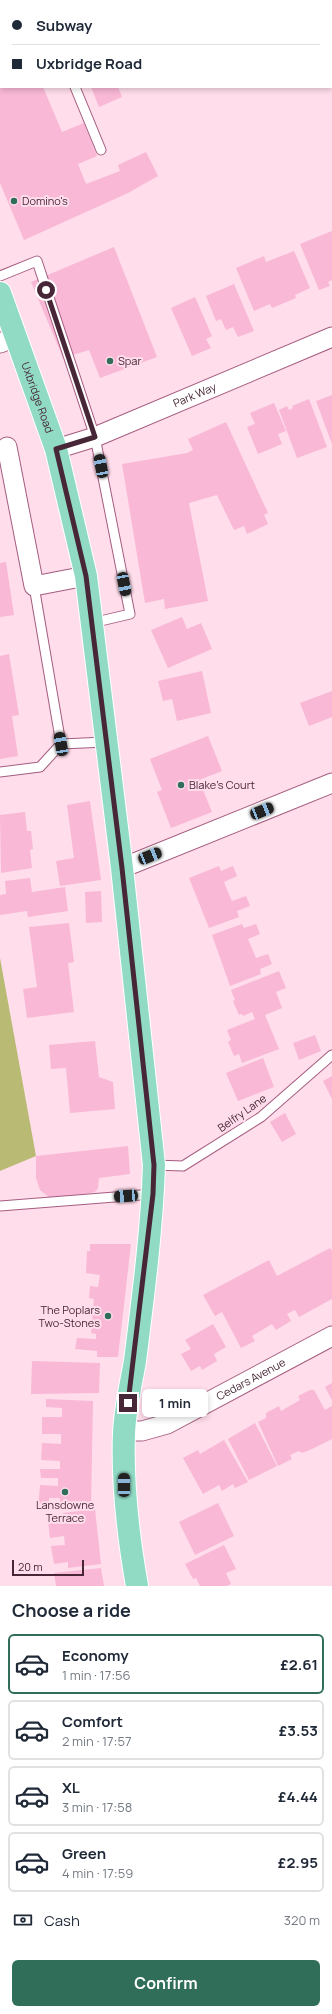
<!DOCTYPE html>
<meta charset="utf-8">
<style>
:root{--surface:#fff;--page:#f2f2f3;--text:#1f2937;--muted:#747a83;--line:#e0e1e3;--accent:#306e5a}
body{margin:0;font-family:Manrope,sans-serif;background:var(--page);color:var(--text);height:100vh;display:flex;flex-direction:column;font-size:15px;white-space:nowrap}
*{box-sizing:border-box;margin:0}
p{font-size:13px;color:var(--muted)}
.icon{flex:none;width:22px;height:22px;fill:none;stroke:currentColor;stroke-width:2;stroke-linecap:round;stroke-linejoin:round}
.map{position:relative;height:1586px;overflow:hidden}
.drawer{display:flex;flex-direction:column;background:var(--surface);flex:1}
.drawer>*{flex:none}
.guide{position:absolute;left:0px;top:0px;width:332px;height:88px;box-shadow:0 2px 6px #0003;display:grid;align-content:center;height:88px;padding:0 12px;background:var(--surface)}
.scale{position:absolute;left:12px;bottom:10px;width:72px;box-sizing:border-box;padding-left:4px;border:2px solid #472737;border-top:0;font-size:11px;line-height:14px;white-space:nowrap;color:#472737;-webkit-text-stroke:3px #ffddeb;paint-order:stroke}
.end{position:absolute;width:18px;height:18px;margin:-9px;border:5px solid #472737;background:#fff;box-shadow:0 0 0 2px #fff}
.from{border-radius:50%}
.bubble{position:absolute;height:28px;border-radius:6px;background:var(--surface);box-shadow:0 2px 6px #0003;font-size:13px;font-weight:700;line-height:28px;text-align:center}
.car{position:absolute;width:12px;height:24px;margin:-12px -6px;border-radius:5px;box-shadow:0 0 3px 1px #0007;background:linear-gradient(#222 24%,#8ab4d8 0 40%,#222 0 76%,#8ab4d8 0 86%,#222 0)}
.guide b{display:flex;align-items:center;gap:14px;height:38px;font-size:15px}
.guide b+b{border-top:1px solid var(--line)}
.guide i{width:10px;height:10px;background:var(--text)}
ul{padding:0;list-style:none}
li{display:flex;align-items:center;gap:12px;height:60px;margin:0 8px 6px;padding:0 4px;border:2px solid var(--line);border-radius:6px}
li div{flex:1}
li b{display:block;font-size:15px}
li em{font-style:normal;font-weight:700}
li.on{border-color:var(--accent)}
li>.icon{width:36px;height:36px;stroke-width:1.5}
h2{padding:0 12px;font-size:18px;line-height:48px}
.pay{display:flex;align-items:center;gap:10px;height:44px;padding:0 12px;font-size:15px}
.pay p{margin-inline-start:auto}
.action{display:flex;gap:8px;margin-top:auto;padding:8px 12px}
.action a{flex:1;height:46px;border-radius:6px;background:var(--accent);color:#fff;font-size:16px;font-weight:700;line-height:46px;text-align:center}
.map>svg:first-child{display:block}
.green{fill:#b9bb74}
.building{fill:#f9b8d6}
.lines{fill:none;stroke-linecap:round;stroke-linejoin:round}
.service-casing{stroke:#a55c80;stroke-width:11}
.minor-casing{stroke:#a55c80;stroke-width:21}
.primary-casing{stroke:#fff;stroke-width:24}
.service{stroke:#fff;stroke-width:9}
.minor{stroke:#fff;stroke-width:19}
.primary{stroke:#91dbc5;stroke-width:22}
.route{stroke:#472737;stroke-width:5}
.poi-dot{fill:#306e5a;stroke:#ffddeb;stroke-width:1.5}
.labels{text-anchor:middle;stroke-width:4;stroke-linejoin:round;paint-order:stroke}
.poi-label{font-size:11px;fill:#472737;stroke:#ffddeb;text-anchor:start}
.street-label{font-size:11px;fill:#472737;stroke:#ffddeb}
</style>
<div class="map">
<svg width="332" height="1586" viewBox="0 0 332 1586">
<rect width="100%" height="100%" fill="#ffddeb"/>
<path class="green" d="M0,958L36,1156L0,1171Z"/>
<path class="building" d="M0,87H43L62,132L84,123L97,156L78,164L86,184L120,171L118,165L146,152L158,176L128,193L24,240L0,183Z
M91,87H118L122,97L99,107Z
M332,231V280L328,282L330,286L319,290L300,244Z
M114,247L157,357L100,378L89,350L63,358L31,282Z
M294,251L310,288L295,295L296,298L272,308L270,304L254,311L236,268L264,256L266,262Z
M234,284L254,331L238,337L233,327L226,330L221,319L216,321L206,296Z
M195,297L212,336L206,339L211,348L192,356L171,308Z
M332,395V444L316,401Z
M309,399L327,447L297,458L279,410L287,406L289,410L293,408L292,406Z
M274,403L286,431L278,434L282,444L258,454L247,427L255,424L250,413Z
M226,422L268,513L264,515L268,524L247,534L244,526L234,530L217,495L189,503L208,601L165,609L164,599L145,603L122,464L187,453L193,450L188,439Z
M6,562L14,615L0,617V563Z
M182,617L187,629L201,623L212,649L168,668L151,630Z
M9,654L19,715L12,716L18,756L0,759V656Z
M202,671L211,713L177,721L172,699L163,701L158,681Z
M332,691V717L309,726L300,703Z
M208,736L222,771L199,780L212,812L171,828L157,792L162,790L150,759Z
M90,801L101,880L60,886L56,861L74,858L67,805Z
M25,812L27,831H31L33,849L30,850L32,868L1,873L0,815Z
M219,866L221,871L233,866L237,876L224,882L228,892L232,901L246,896L250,906L237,911L239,917L209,928L189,878Z
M30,878L32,892L65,887L68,911L28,917L27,911L0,915V895L6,894L5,881Z
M101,891L102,922L86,923L85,892Z
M69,923L74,962L68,963L74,1012L27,1018L23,989L37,987L29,927Z
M242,924L244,928L256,924L260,934L248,939L256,958L268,954L272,964L260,969L261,974L230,986L212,935Z
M279,971L286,988L276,992L282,1008L265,1015L279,1049L242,1063L239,1054L234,1056L228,1042L231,1040L227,1030L255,1019L252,1012L243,1016L242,1014L239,1015L233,1001L235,1000L231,990Z
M315,1035L321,1051L299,1060L293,1043Z
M95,1041L99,1077L113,1082L115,1109L70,1113L66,1068L51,1069L49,1045Z
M263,1058L274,1087L238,1101L226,1073Z
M332,1076V1099L323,1081Z
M285,1113L296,1134L282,1142L270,1122Z
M128,1146L130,1174L99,1178L98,1188L95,1192L58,1200L51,1199L40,1190L36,1178V1156Z
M90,1244H131L118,1357H97V1351L75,1349L77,1338L96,1339V1334L91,1333L94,1299L89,1298L90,1286L98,1287L100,1275L86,1273L87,1251H90Z
M330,1248L332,1251V1299L299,1317L295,1310L287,1314L291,1321L276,1330L272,1324L252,1336L255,1341L241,1348L222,1312L215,1316L203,1295L269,1260L277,1276Z
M213,1324L226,1347L214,1354L217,1361L202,1370L200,1366L191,1371L181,1354L191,1349L185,1340Z
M32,1361L100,1363L99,1393L31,1394Z
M332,1383V1400L325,1387Z
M310,1390H314L325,1410L332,1406V1439L312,1449L302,1453L299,1451L290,1455L292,1459L278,1466L258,1422L266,1418V1413L279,1406L281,1411L300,1400L298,1396Z
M46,1399L93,1401L91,1507L60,1506V1498H49V1504H39L36,1501L39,1498L40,1485L58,1486V1478H41L40,1469H60V1461L41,1460L42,1443L61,1444V1434H42V1417H62V1408L46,1407Z
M255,1423L277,1466L249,1480L228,1439Z
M224,1440L248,1482L235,1488L233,1484L222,1491L219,1485L203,1494L183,1458L198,1450L200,1454Z
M218,1503L234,1536L195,1555L179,1522Z
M95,1509L101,1564L68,1568V1562L54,1564L51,1546L65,1545L64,1536L50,1538L48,1521L64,1519L63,1513Z
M224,1545L236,1569L226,1573L231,1584L227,1586H200L196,1578L193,1579L185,1564Z
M101,1568L104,1586H56L54,1573Z"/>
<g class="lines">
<g class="service-casing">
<path id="service" d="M39,0L40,1
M75,87L101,150
M0,276L37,261L95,437L130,614L92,623
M34,586L61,744L106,742
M0,772L40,767L61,744
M154,1165L183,1166L261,1117L332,1055
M0,1206L153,1194"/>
</g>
<g class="minor-casing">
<g id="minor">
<path d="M102,1L104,0"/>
<path d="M0,46H1"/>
<path d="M0,343L16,337"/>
<path d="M7,447L34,586L86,576"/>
<path id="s1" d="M56,449L95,437L332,337"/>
<path d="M122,868L332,783"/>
<path id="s2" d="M124,1431H142L167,1424L332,1336"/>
</g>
</g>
<g class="primary-casing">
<g id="primary">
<path id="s3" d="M0,293L56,449L86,576L122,868L154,1165C152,1229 143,1297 135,1361C131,1384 125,1409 124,1433C122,1484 128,1535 137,1586"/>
</g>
</g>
<use href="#service" class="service"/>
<use href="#minor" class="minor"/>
<use href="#primary" class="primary"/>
</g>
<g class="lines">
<path class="route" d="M46,290L95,437L56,449L86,576L122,868L154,1165L153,1194L128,1403"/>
</g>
<g class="poi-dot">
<circle cx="14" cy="201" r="4"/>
<circle cx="110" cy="361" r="4"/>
<circle cx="181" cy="785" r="4"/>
<circle cx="108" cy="1316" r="4"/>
<circle cx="65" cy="1492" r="4"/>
</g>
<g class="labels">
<g class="poi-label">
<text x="22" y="205">Domino's</text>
<text x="118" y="365">Spar</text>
<text x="189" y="789">Blake's Court</text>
<text x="100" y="1314" text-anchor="end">The Poplars<tspan x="100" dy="13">Two-Stones</tspan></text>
<text x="65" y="1509" text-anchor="middle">Lansdowne<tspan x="65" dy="13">Terrace</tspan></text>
</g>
<g class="street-label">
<text dy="4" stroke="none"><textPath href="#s1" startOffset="149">Park Way</textPath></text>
<text dy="4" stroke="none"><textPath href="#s3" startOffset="111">Uxbridge Road</textPath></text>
<text transform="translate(242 1113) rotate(-35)" y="4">Belfry Lane</text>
<text dy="4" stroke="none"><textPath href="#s2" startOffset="139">Cedars Avenue</textPath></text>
</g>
</g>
</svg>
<div class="scale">20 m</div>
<i class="end from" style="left:46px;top:290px"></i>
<i class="end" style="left:128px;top:1403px"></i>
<div class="bubble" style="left:142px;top:1389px;width:66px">1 min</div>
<i class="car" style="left:101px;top:466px;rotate:349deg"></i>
<i class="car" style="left:124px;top:584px;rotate:169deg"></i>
<i class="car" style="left:61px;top:744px;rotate:350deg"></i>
<i class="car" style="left:262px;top:811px;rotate:68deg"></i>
<i class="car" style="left:150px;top:856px;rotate:68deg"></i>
<i class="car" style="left:126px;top:1196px;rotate:266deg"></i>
<i class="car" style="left:124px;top:1485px;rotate:0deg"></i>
<div class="guide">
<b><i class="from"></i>Subway</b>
<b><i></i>Uxbridge Road</b>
</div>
</div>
<section class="drawer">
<h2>Choose a ride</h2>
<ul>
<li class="on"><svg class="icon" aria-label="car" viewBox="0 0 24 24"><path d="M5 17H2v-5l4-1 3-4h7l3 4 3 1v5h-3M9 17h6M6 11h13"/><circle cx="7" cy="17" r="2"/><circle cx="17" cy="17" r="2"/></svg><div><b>Economy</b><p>1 min · 17:56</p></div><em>£2.61</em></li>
<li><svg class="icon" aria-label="car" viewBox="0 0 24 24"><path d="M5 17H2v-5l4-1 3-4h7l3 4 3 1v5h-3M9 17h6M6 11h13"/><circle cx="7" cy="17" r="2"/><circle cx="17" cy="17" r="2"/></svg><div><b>Comfort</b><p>2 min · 17:57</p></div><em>£3.53</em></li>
<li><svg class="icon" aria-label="car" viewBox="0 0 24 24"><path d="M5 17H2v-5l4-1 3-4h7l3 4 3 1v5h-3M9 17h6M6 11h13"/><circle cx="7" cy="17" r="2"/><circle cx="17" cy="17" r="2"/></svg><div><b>XL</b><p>3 min · 17:58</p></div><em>£4.44</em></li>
<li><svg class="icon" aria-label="car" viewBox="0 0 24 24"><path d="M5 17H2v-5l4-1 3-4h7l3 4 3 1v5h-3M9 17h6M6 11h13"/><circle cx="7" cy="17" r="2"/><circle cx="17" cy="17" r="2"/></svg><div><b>Green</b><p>4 min · 17:59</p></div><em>£2.95</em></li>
</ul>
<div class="pay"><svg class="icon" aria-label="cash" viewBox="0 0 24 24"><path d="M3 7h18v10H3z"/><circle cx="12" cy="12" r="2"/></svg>Cash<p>320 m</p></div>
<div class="action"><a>Confirm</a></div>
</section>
